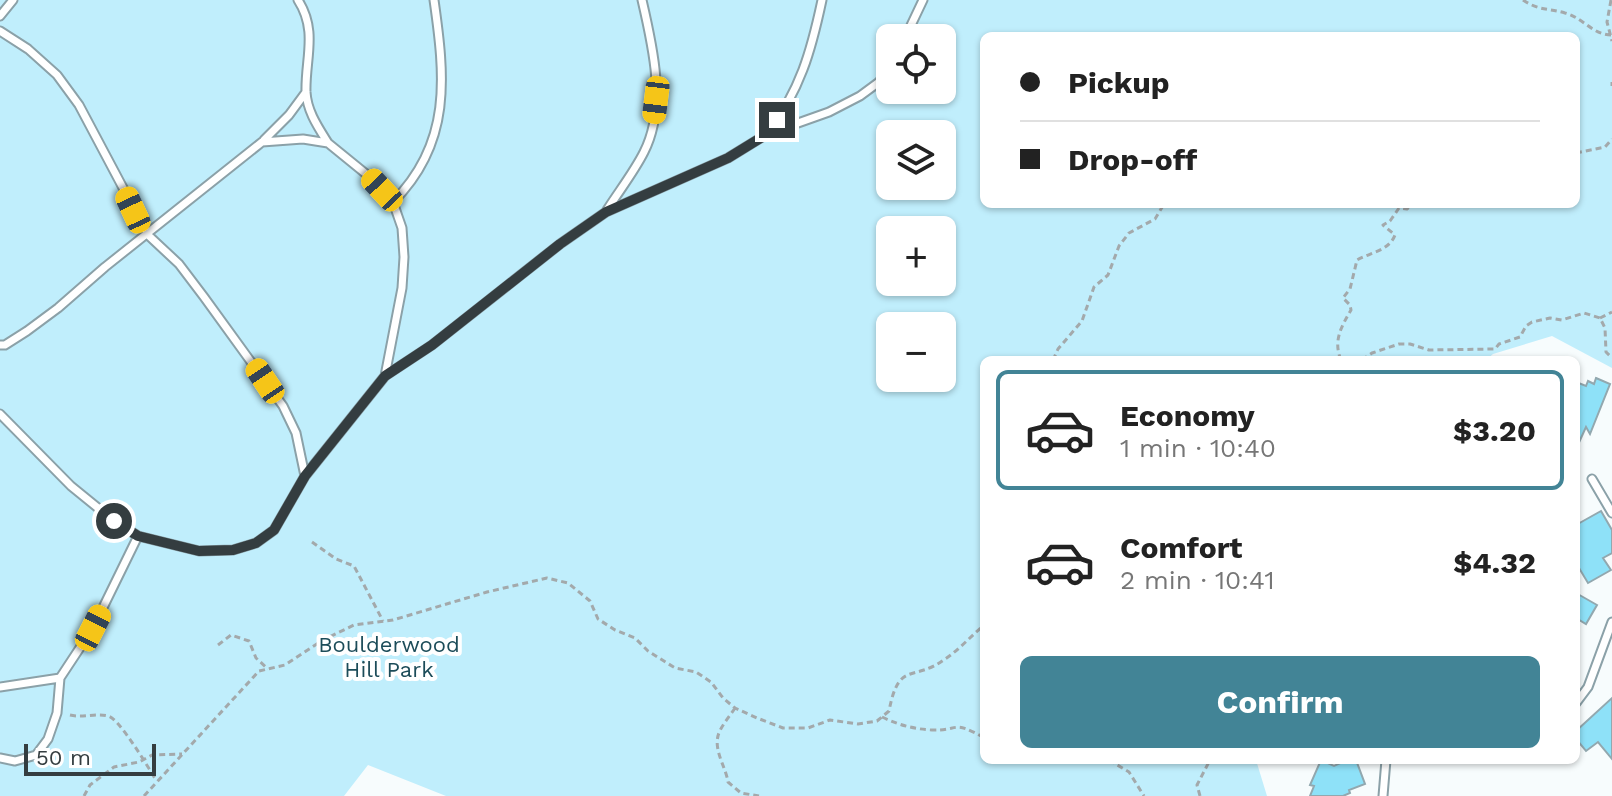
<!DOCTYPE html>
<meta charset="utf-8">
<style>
:root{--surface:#fff;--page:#f2f2f2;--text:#222;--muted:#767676;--line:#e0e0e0;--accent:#428496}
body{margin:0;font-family:"Work Sans",sans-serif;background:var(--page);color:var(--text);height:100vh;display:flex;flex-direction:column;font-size:30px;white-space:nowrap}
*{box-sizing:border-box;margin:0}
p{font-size:26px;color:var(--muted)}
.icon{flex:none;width:44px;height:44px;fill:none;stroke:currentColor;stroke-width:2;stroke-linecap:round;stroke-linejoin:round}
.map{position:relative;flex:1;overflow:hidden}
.details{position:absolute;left:980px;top:356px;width:600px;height:408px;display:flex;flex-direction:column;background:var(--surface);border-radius:12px;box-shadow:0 2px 6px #0004}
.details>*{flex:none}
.guide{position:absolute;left:980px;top:32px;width:600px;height:176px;border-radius:12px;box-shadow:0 2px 6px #0004;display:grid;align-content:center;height:176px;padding:0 40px;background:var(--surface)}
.tools{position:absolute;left:876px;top:24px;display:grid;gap:16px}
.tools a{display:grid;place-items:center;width:80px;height:80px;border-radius:12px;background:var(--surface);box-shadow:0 2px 6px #0004;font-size:40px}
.scale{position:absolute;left:24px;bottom:20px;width:132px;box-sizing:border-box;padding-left:8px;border:4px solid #343d40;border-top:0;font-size:22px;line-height:28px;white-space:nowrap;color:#343d40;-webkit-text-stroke:6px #fff;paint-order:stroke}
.end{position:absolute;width:36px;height:36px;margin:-18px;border:10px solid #343d40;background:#fff;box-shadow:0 0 0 4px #fff}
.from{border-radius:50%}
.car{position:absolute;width:24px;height:48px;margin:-24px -12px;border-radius:10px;box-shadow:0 0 6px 2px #0007;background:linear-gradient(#f5c518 24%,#345 0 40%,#f5c518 0 76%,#345 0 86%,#f5c518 0)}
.guide b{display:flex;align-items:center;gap:28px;height:76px;font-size:30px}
.guide b+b{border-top:2px solid var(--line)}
.guide i{width:20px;height:20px;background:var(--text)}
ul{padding:14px 0 0;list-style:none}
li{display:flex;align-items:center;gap:24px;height:120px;margin:0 16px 12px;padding:0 24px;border:4px solid transparent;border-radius:12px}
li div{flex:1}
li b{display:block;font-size:30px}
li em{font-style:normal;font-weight:700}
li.on{border-color:var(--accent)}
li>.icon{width:72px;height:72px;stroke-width:1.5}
.button{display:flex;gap:16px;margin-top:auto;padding:16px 40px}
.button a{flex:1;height:92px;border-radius:12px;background:var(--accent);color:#fff;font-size:32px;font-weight:700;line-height:92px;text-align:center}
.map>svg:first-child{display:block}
.green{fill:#c0eefc;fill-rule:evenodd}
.building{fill:#8ee1f8;stroke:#92a8af;stroke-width:2}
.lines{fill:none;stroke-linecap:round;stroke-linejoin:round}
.service-casing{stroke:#8ba1a8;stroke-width:11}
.path{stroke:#a3a9ab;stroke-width:3;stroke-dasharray:6 4;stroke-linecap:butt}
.service{stroke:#fff;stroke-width:7}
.route{stroke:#343d40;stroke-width:10}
.labels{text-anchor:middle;stroke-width:8;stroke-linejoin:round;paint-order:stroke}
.park-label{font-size:22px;fill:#1c4c59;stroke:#fff}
</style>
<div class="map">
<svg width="1612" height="796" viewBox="0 0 1612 796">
<rect width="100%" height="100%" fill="#f7fcfd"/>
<path class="green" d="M0,0H1612V368L1552,336L1493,354L1486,360H984V760H1256L1267,796H446L368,765L344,796H0ZM984,36H1576V204H984ZM890,38H942V90H890ZM890,134H942V186H890ZM890,230H942V282H890ZM890,326H942V378H890Z"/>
<path class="building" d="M1596,378L1610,384L1590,434L1586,427L1576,449V382L1586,386L1588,381L1594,384Z
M1601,511L1612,530V553L1603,558L1611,570L1588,583L1576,563V525Z
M1576,593L1597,605L1586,624L1576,618Z
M1612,698V759L1598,742L1586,751L1576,739V731Z
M1321,760L1334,766L1347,760H1356L1365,784L1349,790L1350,793L1343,796H1310L1314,786L1310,785Z"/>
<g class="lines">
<g class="service-casing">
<path id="service" d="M298,0C318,31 305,59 306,92C307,111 318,127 328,143
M0,16L13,0
M0,31L28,49L57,75L79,105L148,235L179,264L204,297L283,406L296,433L305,476
M905,38L923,0
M768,133C800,90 811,52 822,0
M264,140L289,115L306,92
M393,202C452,143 445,77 434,0
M607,210C619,191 634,172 644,152C667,107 653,47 642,0
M0,345H5L27,331L58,308L105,267L262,142L303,139L328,143L371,178L393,202L402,228L404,257L402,288L385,376
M0,414L71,486L114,521L138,536L199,551L233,550L256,543L274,530L305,476L385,376L432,345L560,244L606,212L728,158L767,134L829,112L860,96L879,82L890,68
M1592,479L1612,513
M0,687L60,678
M1576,703L1588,687L1612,622
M0,758L15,761L36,755L48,739L57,713L60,678L93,628L138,536
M1383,796L1386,760"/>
</g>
<path class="path" d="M1523,0C1539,11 1549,8 1565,13C1582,17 1593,35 1611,35
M1611,0L1607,22L1612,41
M1612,82V86
M1576,153L1605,147L1612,139
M1600,318L1612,312
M1053,360L1058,349L1082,321L1094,287L1108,275L1119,246L1129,233L1155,219L1164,204
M1341,360C1333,341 1341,327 1351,310L1350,305L1343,298L1350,289L1357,260C1371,252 1389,251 1395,235L1383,225L1390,221L1399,208L1407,209L1413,204
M1362,360L1372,353L1399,344H1410L1429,350L1495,349L1499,344L1520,337L1526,326L1532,322L1550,318L1562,320L1584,313L1600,318L1605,328L1606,352L1612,358
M312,542L336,559L354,566L383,621
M218,645L231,635L249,641L256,658L268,669
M735,708C730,716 720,727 718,736C714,751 726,768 728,782L741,793L759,796
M70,715C83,718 95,713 108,716C119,718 148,767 156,780
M882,717C899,725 913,729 932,730C959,731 952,720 981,736L984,735
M1109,760L1129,772L1144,796
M84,796L90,785L114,767L139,762L152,755L182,754
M144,796L259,671L285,665L323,640L354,625L393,620L487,592L547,578L568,583L590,601L598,619L615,630L635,638L648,651L675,668L696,672L711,682L723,698L735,708L757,718L783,728H808L830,720L858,724L877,721L889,711C899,659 913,683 945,659C959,650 971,636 984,625
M1200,796L1197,785L1210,760"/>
<use href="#service" class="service"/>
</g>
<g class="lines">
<path class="route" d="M114,521L138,536L199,551L233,550L256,543L274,530L305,476L385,376L432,345L560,244L606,212L728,158L767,134L777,120"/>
</g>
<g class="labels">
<g class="park-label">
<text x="389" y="652">Boulderwood<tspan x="389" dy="25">Hill Park</tspan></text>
</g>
</g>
</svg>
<div class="tools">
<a><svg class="icon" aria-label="locate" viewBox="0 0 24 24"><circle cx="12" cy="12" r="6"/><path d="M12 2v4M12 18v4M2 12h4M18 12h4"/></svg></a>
<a><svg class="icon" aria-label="layers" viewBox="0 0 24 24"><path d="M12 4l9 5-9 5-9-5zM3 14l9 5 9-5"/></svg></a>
<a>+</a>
<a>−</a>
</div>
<div class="scale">50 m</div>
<i class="end from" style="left:114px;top:521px"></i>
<i class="end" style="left:777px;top:120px"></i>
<i class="car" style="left:656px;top:100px;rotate:187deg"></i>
<i class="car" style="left:382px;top:190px;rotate:317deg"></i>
<i class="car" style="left:133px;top:210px;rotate:335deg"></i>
<i class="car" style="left:265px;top:381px;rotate:326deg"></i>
<i class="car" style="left:93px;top:628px;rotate:27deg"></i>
<div class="guide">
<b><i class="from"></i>Pickup</b>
<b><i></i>Drop-off</b>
</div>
<section class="details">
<ul>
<li class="on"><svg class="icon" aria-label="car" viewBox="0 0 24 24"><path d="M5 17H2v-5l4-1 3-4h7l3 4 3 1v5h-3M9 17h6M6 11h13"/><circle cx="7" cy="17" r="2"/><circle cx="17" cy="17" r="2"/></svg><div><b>Economy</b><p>1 min · 10:40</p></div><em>$3.20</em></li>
<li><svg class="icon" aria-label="car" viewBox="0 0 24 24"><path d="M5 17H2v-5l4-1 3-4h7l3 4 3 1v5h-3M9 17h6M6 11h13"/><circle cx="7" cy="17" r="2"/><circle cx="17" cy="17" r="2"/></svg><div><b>Comfort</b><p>2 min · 10:41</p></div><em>$4.32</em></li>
</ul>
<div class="button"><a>Confirm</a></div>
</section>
</div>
